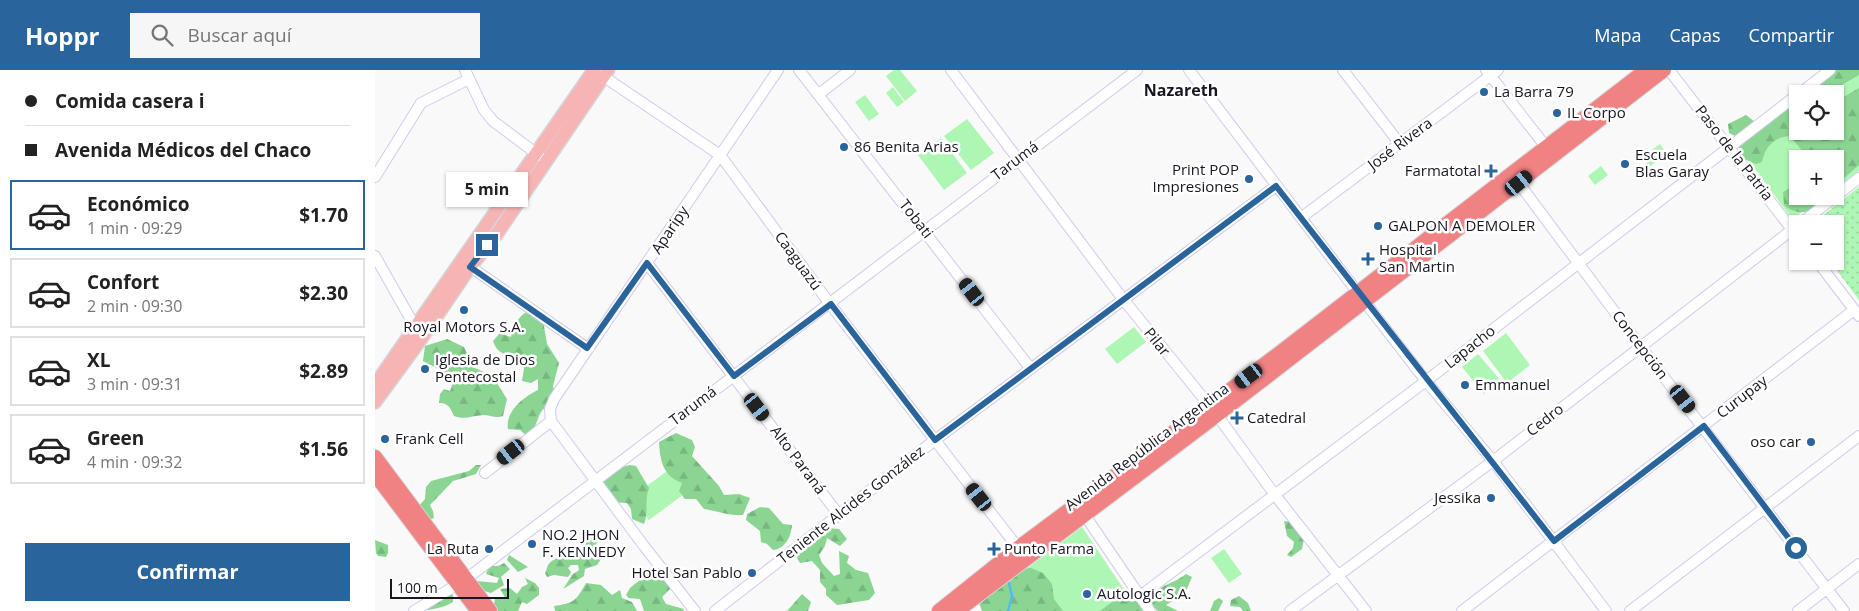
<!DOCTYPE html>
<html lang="es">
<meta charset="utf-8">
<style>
:root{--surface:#fff;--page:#f6f6f6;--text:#222;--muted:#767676;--line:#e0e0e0;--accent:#29659c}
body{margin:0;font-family:"Open Sans",sans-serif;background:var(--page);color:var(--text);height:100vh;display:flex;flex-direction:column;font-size:19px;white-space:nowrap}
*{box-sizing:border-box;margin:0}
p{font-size:16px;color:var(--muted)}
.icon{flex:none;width:28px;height:28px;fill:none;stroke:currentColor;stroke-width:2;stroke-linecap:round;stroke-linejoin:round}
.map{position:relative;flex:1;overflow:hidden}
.details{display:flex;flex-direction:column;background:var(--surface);width:375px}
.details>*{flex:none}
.top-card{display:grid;align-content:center;height:110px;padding:0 25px;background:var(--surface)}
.tools{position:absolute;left:1414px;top:15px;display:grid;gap:10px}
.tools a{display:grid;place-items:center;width:55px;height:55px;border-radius:0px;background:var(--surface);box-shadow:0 1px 4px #0004;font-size:25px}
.scale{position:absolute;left:15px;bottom:12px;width:119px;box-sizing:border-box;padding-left:5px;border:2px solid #181622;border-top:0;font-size:14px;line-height:18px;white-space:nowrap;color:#181622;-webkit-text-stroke:4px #fff;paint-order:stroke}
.end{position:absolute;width:22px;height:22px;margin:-11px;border:6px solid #29659c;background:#fff;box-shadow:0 0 0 2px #fff}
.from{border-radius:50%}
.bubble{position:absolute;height:35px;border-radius:0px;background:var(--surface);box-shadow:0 1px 4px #0004;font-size:16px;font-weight:700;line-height:35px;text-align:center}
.car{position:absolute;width:15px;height:30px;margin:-15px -8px;border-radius:6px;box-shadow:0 0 4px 1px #0007;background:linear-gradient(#222 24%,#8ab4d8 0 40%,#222 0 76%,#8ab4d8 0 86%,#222 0)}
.top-card b{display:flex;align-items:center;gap:18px;height:48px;font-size:19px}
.top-card b+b{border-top:1px solid var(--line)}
.top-card i{width:12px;height:12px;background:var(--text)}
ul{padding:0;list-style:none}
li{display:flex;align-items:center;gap:15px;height:70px;margin:0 10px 8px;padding:0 15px;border:2px solid var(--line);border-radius:0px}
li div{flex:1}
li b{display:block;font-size:19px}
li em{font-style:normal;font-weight:700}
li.current{border-color:var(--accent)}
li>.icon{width:45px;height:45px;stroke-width:1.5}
.button{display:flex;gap:10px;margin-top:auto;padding:10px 25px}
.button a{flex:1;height:58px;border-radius:0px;background:var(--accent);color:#fff;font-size:20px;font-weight:700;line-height:58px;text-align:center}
header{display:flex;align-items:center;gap:30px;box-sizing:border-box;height:70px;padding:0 25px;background:var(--accent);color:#fff}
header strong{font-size:24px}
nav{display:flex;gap:28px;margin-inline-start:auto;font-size:18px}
.search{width:350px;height:45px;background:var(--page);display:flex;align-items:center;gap:12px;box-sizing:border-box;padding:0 18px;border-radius:0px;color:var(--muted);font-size:19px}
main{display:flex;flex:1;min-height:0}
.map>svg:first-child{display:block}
.green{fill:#aef6b4}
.forest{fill:url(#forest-firs)}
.park{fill:url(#park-dots)}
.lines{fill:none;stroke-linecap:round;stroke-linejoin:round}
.stream{stroke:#52bceb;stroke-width:2.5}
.minor-casing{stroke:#cfcbee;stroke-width:12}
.major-casing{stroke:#d5d5d7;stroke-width:15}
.highway-casing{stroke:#d5d5d7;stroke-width:16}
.minor{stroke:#fff;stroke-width:10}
.major{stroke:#f7b4b5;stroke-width:12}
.highway{stroke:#f18284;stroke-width:14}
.route{stroke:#29659c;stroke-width:6}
.poi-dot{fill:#29659c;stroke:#fff;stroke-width:2}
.labels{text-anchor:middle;stroke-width:5;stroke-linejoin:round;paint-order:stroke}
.poi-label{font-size:15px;fill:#181622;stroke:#fff;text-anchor:start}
.street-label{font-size:15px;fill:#181622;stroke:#fff}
.neighbourhood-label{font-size:16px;font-weight:bold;fill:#181622;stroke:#fff}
</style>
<header>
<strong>Hoppr</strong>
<div class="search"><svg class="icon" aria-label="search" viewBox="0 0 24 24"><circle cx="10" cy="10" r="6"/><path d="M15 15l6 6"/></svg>Buscar aquí</div>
<nav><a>Mapa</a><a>Capas</a><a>Compartir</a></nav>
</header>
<main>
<section class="details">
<div class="top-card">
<b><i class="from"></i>Comida casera i</b>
<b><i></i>Avenida Médicos del Chaco</b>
</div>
<ul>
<li class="current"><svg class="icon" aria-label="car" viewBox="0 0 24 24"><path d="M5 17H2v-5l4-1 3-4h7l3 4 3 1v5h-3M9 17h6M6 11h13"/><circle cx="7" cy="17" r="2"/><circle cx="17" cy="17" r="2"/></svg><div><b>Económico</b><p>1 min · 09:29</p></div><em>$1.70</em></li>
<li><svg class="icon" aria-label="car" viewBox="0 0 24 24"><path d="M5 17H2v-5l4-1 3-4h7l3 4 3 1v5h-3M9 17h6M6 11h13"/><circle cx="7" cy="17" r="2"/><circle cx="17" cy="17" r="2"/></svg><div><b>Confort</b><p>2 min · 09:30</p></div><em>$2.30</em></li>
<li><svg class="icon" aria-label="car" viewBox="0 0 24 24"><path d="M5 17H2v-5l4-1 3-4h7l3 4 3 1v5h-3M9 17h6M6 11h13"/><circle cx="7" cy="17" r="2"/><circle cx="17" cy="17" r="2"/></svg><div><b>XL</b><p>3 min · 09:31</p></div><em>$2.89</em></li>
<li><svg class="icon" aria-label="car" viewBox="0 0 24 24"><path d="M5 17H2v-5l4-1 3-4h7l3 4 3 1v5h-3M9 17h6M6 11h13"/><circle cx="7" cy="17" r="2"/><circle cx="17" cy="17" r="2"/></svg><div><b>Green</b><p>4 min · 09:32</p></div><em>$1.56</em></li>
</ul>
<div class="button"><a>Confirmar</a></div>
</section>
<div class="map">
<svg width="1484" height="541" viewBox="0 0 1484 541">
<defs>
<pattern id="forest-firs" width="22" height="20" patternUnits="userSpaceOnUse" patternTransform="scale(1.25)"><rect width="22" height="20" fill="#8bd592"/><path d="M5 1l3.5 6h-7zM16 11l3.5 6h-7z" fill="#77b67e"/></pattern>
<pattern id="park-dots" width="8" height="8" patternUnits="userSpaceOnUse" patternTransform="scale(1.25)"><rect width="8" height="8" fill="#aef6b4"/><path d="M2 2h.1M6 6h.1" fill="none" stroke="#95d29a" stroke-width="1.8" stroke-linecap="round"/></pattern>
</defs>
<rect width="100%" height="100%" fill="#f9f9f9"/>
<path class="green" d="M519,0H525L542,21L530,31L511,6Z
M1484,0V101L1460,118V89H1422V126H1449L1417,149L1364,77L1422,30V61H1460V24H1431Z
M518,17L529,32L522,37L511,23Z
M490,25L504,44L494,51L480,32Z
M592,49L619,83L596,100L569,66Z
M566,68L592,103L569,120L543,85Z
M1285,74L1292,84L1274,97L1267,87Z
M1226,96L1233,105L1220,115L1213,106Z
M759,257L771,272L742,294L730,279Z
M1131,263L1155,295L1132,313L1108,281Z
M1103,284L1126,311L1109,324L1087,297Z
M299,396L316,419L274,450L257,427Z
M707,457L752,524L731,541H612L606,533Z
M849,479L867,504L854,513L836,488Z"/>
<path class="forest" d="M1458,0H1484V5L1451,24H1423Z
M1484,18V95L1460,116V89H1434L1415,66C1399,67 1390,77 1387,92L1381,94L1369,89L1364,77C1374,59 1393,55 1407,43C1413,38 1418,30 1422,24V61H1460V32Z
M1371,45L1380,52L1362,67L1354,63L1353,54Z
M1422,114V126H1450L1447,136C1434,143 1421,146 1409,135L1408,122Z
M154,240L168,250L172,274L184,293L178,316L182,330C158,341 168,349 153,367L145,360L133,359C130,342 148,327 163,320V309L156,313L147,311L150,292L147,286C133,285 123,286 118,271L125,263L136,267C139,254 143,247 154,240Z
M72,269L89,277L93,286V295C120,307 116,303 132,329L128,346C120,349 116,345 108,345C97,346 89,350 79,346C76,339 73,332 64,333L65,324L69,319L75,321L79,310L75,305L48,291L50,276Z
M301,363L317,370L320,377L317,386L344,416L349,425L364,424L375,428L368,445C355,446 342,441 329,439L321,429H310L304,421L307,413C288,406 285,391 284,372Z
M101,395H106L101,404L78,411L55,435L58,441L59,448L53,450L42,438L50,429L51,417L56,411L94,401Z
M255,395L261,396L274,418C269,431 274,441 269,454L257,449L256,439L252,433L236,432L228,419L227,408L247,397Z
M385,437L394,438L408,454L417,455C416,467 410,479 398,480L392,474L386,472L385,461L371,450L372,444Z
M909,451L917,452L922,462L929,469L927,479L916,487L912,485L918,478L919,472L912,466Z
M453,458L464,459L472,469L465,476L452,468L450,476L444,485L447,493L459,506L465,504L464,481L474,486L472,493L481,500L493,503L500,523L494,530L462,535L451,525V519L445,512V500L437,491L425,493L422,488L424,483L441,471V463L447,462L451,466Z
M217,467L222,472L219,479L226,489L222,495L210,499L209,506L188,519L198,504L204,500L203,495H196L193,498L196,502L193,507L179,505L172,507L170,503C171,501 172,498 173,495C178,486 199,484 207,489L211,487L210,471Z
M0,470L13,475V483L11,487L3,486L1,483Z
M134,485L153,497L143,502L132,490Z
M129,493L135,499L126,507L129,515L116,523L106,520L101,514L102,511L122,513L124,508L111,504L114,496H123Z
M656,498L668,503L677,514L679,529L688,541H607L604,533L643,499Z
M275,502L286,507L296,518L287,527L291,534L309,539L308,541H269L265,529L254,528L251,525L255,518Z
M811,504L817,507L810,523L791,535L803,541H783L776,535L774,541H725L750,522L760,520L776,534C785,511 794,517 811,504Z
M150,508L160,513L164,518V525L152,534L147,532L143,541H121L119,536L120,528L131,529L125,519L135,518L142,524L147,517L153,514Z
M211,513L226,515L237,525L245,520L247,528L257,532L262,541H180L179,536C199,533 201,531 211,513Z
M72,524L78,525V532C70,538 50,541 40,541Z
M427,524L436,532L433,541H412Z
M864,526L873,533L876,541H868L865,537L855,536L856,530Z
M844,528L848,531L843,541H835L839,531Z"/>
<path class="park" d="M1484,117V230L1455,191H1460V154H1437Z"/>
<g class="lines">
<path class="stream" d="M633,541L637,526L634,513"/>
<g class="minor-casing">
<path id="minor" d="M90,0L109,40L118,51L166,87
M424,0L656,299
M576,0L748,229L842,345L900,425L991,541
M814,0L983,223L1051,311L1118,391L1231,541
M968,0L1025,74
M1111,0L1175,82
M1294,0L1422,166
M222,2L345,85L455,234L647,483
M444,24L475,0
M1424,24L1455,0
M0,107L46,33L94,9
M1140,108L1265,276L1469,541
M927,147L1123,0
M1425,154L1484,108
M0,186L43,262
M1442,191L1484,246
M90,193L212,278
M272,193L464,445
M110,403L176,351
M709,444L775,541
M765,526L1051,311L1422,25
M39,541L91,509L762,0
M320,541L269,476L176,351L175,339L179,329L403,0
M340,541L560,370L901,116
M915,541L1118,391L1422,156
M1087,541L1479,240
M1255,541L1484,366
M1423,541L1484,494"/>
</g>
<g class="major-casing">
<path id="major" d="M0,315L219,0
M0,332L46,269L95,197L121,165L233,0"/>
</g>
<g class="highway-casing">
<path id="highway" d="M0,387L115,541
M0,404L103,541
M564,541L643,478L902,285L1271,0
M582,541L842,345L1289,0"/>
</g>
<use href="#minor" class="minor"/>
<use href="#major" class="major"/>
<use href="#highway" class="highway"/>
</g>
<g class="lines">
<path class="route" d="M112,175L95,197L212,278L272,193L359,306L456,234L560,370L901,116L1179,471L1329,356L1421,478"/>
</g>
<g class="poi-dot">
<circle cx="1109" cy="22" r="5"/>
<circle cx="1182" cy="43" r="5"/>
<circle cx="469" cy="77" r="5"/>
<circle cx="1250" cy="94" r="5"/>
<path d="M1113.5 93.5h5v5h5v5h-5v5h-5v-5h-5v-5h5z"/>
<circle cx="874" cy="109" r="5"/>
<circle cx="1003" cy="156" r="5"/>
<path d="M990.5 181.5h5v5h5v5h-5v5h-5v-5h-5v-5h5z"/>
<circle cx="89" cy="240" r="5"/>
<circle cx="50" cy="299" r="5"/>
<circle cx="1090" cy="315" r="5"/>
<path d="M859.5 340.5h5v5h5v5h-5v5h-5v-5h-5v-5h5z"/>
<circle cx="10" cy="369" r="5"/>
<circle cx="1436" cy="372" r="5"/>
<circle cx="1116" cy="428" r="5"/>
<circle cx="157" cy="474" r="5"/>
<circle cx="114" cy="479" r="5"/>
<path d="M616.5 471.5h5v5h5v5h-5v5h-5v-5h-5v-5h5z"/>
<circle cx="377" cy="503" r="5"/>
<circle cx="712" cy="524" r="5"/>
</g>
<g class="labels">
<g class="poi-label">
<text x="1119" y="27">La Barra 79</text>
<text x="1192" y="48">IL Corpo</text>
<text x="479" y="82">86 Benita Arias</text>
<text x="1260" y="90">Escuela<tspan x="1260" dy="17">Blas Garay</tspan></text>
<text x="864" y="105" text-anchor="end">Print POP<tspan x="864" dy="17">Impresiones</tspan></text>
<text x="1106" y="106" text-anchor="end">Farmatotal</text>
<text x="1013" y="161">GALPON A DEMOLER</text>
<text x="1004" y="185">Hospital<tspan x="1004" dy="17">San Martin</tspan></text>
<text x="89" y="262" text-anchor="middle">Royal Motors S.A.</text>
<text x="60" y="295">Iglesia de Dios<tspan x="60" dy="17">Pentecostal</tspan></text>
<text x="1100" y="320">Emmanuel</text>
<text x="872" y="353">Catedral</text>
<text x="20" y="374">Frank Cell</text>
<text x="1426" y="377" text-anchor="end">oso car</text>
<text x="1106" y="433" text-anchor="end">Jessika</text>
<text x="167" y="470">NO.2 JHON<tspan x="167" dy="17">F. KENNEDY</tspan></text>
<text x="104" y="484" text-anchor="end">La Ruta</text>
<text x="629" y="484">Punto Farma</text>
<text x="367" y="508" text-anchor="end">Hotel San Pablo</text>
<text x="722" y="529">Autologic S.A.</text>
</g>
<g class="street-label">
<text transform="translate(1025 74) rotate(-37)" y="5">José Rivera</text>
<text transform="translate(1359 83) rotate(52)" y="5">Paso de la Patria</text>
<text transform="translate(640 91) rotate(-37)" y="5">Tarumá</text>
<text transform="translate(541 149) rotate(52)" y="5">Tobati</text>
<text transform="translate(295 160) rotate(-56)" y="5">Aparipy</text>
<text transform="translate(423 191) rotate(54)" y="5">Caaguazú</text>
<text transform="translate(782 272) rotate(51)" y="5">Pilar</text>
<text transform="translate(1265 275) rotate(53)" y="5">Concepción</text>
<text transform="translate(1095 277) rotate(-38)" y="5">Lapacho</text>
<text transform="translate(1367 327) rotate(-38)" y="5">Curupay</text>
<text transform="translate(318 336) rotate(-37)" y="5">Tarumá</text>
<text transform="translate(1170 350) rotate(-38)" y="5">Cedro</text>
<text transform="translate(772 377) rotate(-37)" y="5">Avenida República Argentina</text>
<text transform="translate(423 390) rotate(53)" y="5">Alto Paraná</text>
<text transform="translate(476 435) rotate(-38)" y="5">Teniente Alcides González</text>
</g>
<g class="neighbourhood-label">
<text x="806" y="26">Nazareth</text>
</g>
</g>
</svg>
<div class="tools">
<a><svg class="icon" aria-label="locate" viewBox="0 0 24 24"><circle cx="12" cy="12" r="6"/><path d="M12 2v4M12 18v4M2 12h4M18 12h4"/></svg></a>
<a>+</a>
<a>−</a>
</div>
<div class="scale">100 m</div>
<i class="end from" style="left:1421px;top:478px"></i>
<i class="end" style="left:112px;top:175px"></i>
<div class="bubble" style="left:71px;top:102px;width:82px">5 min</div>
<i class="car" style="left:1144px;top:113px;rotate:51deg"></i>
<i class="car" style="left:597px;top:222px;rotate:323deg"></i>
<i class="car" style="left:874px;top:306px;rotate:233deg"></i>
<i class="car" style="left:1308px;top:329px;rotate:142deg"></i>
<i class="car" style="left:382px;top:337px;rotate:143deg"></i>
<i class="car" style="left:136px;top:382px;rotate:232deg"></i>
<i class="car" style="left:604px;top:427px;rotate:322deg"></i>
</div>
</main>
